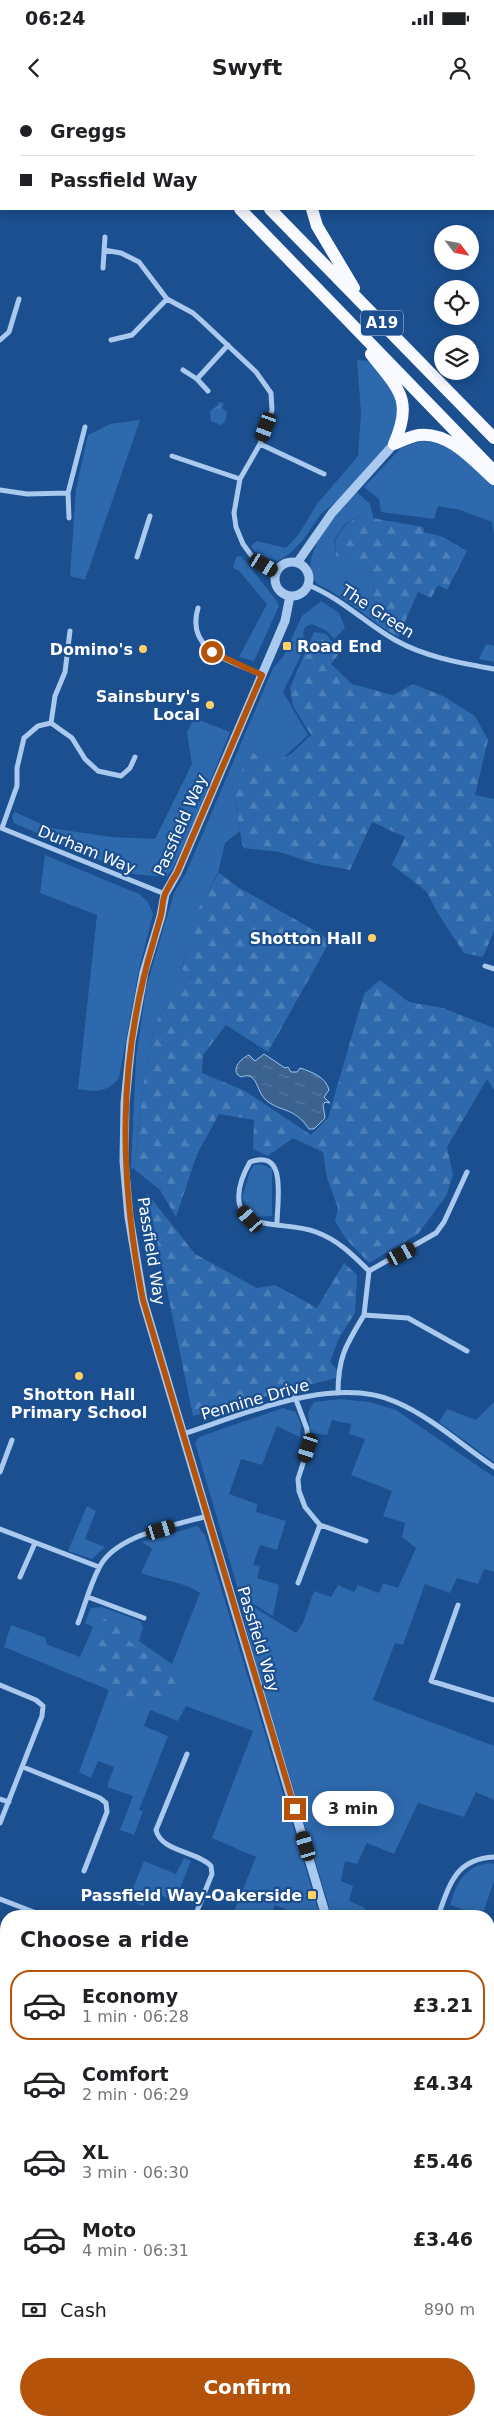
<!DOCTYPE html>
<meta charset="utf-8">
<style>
:root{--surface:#fff;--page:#f2f2f2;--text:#202124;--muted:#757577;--line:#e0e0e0;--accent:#b45309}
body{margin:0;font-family:"DejaVu Sans",sans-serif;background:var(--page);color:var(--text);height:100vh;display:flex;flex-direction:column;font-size:19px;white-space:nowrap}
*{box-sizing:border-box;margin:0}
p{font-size:16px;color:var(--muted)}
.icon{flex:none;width:28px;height:28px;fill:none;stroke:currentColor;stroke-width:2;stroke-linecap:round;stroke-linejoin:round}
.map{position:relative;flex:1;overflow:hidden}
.side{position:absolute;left:0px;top:1810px;width:495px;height:516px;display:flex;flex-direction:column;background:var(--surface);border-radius:20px 20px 0 0;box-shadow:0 2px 12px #0003}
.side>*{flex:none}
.banner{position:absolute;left:0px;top:0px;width:495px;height:110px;box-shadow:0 2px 12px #0003;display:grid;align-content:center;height:110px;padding:0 20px;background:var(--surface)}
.needle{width:32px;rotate:122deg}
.controls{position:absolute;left:434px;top:125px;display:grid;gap:10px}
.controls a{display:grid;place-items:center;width:45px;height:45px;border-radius:50%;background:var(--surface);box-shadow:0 2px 12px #0003;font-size:25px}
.end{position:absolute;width:22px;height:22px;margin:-11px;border:6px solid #b45309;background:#fff;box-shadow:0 0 0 2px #fff}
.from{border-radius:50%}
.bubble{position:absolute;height:35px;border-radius:18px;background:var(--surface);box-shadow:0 2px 12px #0003;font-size:16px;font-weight:600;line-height:35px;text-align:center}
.car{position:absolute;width:15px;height:30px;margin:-15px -8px;border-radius:6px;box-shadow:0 0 4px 1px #0007;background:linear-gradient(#222 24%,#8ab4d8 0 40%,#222 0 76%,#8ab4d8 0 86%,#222 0)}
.banner b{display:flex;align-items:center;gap:18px;height:48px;font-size:19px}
.banner b+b{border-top:1px solid var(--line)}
.banner i{width:12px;height:12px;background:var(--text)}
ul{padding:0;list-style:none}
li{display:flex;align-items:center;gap:15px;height:70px;margin:0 10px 8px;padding:0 10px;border:2px solid transparent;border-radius:20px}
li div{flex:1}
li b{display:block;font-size:19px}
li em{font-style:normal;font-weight:600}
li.on{border-color:var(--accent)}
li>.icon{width:45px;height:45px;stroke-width:1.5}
h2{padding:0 20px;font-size:22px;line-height:60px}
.pay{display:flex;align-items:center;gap:12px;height:55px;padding:0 20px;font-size:19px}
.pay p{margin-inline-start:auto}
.button{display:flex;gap:10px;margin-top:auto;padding:10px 20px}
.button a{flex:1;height:58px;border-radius:30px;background:var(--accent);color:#fff;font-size:20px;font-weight:600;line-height:58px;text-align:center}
.status{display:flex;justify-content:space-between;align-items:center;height:35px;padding:0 25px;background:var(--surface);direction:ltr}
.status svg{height:14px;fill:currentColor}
header{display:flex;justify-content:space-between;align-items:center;height:65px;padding:0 20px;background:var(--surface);font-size:22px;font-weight:600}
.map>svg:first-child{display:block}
.green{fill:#2e69ad}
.forest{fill:url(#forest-firs)}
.park{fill:url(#park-tufts)}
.water{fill:url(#water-ripples);stroke:#9cc4f0}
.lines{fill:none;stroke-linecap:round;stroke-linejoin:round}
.minor{stroke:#a9c9ee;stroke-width:5}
.tertiary{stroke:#a9c9ee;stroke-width:9}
.trunk{stroke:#f8faff;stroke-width:12}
.route{stroke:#b45309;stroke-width:6}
.poi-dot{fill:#ffd166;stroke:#1b4f8f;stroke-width:2}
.labels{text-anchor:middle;stroke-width:4.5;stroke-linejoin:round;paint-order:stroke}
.shield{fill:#1b4f8f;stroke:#bbcadd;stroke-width:1}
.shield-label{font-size:15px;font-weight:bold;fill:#fff}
.street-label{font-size:16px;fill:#fff;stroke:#1b4f8f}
.poi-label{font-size:16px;font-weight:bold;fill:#fff;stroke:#1b4f8f;text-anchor:end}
</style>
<div class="status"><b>06:24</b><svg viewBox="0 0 49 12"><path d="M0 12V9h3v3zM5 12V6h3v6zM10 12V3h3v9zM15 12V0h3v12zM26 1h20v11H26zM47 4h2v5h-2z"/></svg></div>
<header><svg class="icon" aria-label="back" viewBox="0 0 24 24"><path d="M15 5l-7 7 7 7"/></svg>Swyft<svg class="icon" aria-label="person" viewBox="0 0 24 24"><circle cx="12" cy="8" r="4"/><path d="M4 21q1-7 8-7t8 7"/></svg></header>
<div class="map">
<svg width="494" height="2326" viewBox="0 0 494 2326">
<defs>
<pattern id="forest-firs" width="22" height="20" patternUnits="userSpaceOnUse" patternTransform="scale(1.25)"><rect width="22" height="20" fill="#2e69ad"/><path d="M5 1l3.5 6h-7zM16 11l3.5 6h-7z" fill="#4d80b9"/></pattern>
<pattern id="park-tufts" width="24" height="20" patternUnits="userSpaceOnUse" patternTransform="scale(1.25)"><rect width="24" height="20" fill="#2e69ad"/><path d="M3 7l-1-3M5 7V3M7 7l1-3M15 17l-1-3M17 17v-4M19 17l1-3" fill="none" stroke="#4d80b9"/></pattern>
<pattern id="water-ripples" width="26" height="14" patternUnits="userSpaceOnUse" patternTransform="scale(1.25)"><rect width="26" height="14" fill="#3c6290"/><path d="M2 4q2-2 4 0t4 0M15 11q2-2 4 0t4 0" fill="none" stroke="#597aa1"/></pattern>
</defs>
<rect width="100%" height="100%" fill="#1b4f8f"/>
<path class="green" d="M357,260L370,261L394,287L399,312L391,341L336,402L321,414L303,440L289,454L278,461L257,455L251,446L257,441L286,448L299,434L317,404L358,356L361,312Z
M140,320L85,480L70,476L76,389L88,335L110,324Z
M426,339L452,347L494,384V435L492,422L460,410L438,406L434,419L381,412L379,399L364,387L401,348Z
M357,392L370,404L374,420L359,416L346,423L334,440L336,456L353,461L364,473L374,472L373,497L378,524C361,512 345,499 327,489C323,487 317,485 314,480C298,452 340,412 357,392Z
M241,456L276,500L279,506L254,561L239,557L267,504L239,471L233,468L236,457Z
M321,501L339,513L345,528L334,539L327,531L312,524L305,527L303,533L306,545L283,592L308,635L280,661L253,653L232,685L240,731L225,743L218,773L201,805L182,868L191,876L179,886L154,925L143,987L134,1068L131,1069L136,958L146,888L174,793L186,773L273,568L283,557L302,516Z
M486,544L494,546V562L479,559Z
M194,618L230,632L194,722L172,770L166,777L132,774L14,723L12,716L15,712L50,728L111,737L155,739L192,664L187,632Z
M45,755L139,794L148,802L153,814L139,869L119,978C106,993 97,992 78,989L97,815L40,793Z
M261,1064L272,1069V1116L257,1117L250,1113L242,1098L250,1071L254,1065Z
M341,1299L369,1302L396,1310L494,1377V1472L484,1469L478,1484L457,1478L450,1493L425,1484L403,1545L395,1543L373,1600L494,1646V1700L476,1692L464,1717L418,1703L394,1754L367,1743L357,1764L345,1761L341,1781L353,1786L349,1801L365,1808L362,1816H332L254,1559L239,1498L296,1533L303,1523L314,1491L331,1497L338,1485L354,1492L358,1485L379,1493L383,1483L398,1488L416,1448L402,1437L405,1423L383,1416L392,1391L351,1375L365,1339L349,1334L351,1324L332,1320L327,1335L311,1333L308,1313L314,1302Z
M494,1302V1362L439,1322L447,1309L476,1320Z
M283,1308L296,1312L301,1325L300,1337L277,1326L262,1365L241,1359L229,1394L257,1404L256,1412L286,1421L277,1450L260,1445L253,1465L260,1466L257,1478L279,1485L273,1516L240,1496L195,1343L199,1337Z
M87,1406L96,1411L85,1439L105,1447L92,1459L68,1451Z
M197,1426L205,1435L320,1816H303L275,1805L270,1816H253L241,1812L239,1816H232L256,1757L212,1738L253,1631L186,1606L178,1621L150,1610L144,1626L168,1636L139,1710L143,1711L134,1735L120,1730L133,1696L107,1687L114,1667L98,1661L91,1678L79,1672L109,1590L4,1547L11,1525L46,1538V1544L80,1557L93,1527L85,1523L91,1508L102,1507L140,1521L143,1527L139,1541L172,1564L200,1493C183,1481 162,1481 141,1473L152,1449L142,1442Z
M184,1758L191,1761L175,1801L150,1791L143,1806L128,1800L144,1761L176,1774Z
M490,1763L494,1764V1781L482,1816L450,1805C457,1783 464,1766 490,1763Z
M489,1895L494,1897L490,1910L494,1912V1950L489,1948Z
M0,1970L6,1971V2017L0,2014Z
M0,2103L6,2105V2126L0,2124Z
M489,2126L494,2128V2150L489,2148Z
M0,2145L6,2148V2208L0,2205Z
M489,2226L494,2228V2281L489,2283Z
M0,2248L6,2251V2287L0,2285Z
M207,2320H247L261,2326H205Z
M416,2320H463L465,2326H417Z"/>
<path class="forest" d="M360,416L423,427L424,432L443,437L467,451L447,490L438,485L431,498L418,492L398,537L377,524L373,497L374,472L363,473L353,462L336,456L335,440L347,423Z
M314,532L326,534L340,552L331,564L352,584L393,595L413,584L443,596L475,616L488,640L475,695L494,699V831L483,857L464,853L439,815L426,791L392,765L405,737L372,722L350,770L312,763L280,752L243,748L232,685L253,653L279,660L291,654L311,635L293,606L290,588Z
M219,773L236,786L321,834L330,841L268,952L226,925L203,955L202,973L245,991L311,1035L328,1018L364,894L380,880L409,902L443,908L494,928V990L487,979L447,1047L453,1075L446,1096L418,1134L369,1163L346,1139L335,1121L338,1108L327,1078L323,1052L293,1038L268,1056L253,1049L254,1020L219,1014L197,1054L176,1117L160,1090L134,1069L143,987L154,925L179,885L191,877L182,869L200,805Z
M147,1093L195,1154L257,1188L275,1185L317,1208L344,1163L357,1175L355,1213L339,1238L330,1262L343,1276L193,1316Z
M104,1519H119L130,1525L129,1541L159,1564L181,1571L179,1595L156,1596L137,1603L117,1597L93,1573V1538Z"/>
<path class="park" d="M218,302L224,303L222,308L227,312L225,322L220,325L211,321L210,311L217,306Z"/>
<path class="water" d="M264,954L285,968L288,967L291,972H297L300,968C312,972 326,977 329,990L324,997L330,1003L325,1002L323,1005L325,1018L314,1029H309C293,1005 278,1013 264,998C256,989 257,971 241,977L237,974C233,966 242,958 249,955L255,961Z"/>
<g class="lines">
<path class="minor" d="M279,0V1
M0,40L1,42
M0,105L1,100
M104,150L121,153L139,162L167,199L193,213L203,222L256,272L271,293L272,310L260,344L240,379L234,413L236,427L243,444L251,455L277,473
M103,168L105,137
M0,240L9,232L19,199
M111,240L132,235L167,199
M183,270L197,279L208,291
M197,279L228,245
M260,344L324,374
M172,356L240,379
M0,390L27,394L68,393L85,327
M68,393L69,418
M137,457L150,416
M308,485C341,498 365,523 395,540C425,557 461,563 494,569
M198,508C185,552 232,561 262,575
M51,623L55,596L65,572L70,531
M1,728L165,794
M2,728L17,686V668L24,638L38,626L51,623L72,638L85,659L98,671L121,676L130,668L135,657
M485,866L494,869
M277,1124C277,1101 288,1048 250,1062C239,1081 228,1114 259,1122C278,1127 298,1125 316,1132C338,1140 353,1155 369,1171
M364,1215L369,1171L436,1133L444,1122L467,1072
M338,1293C338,1257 346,1245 364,1215L408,1218L467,1251
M295,1297L307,1329L308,1348L298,1379L299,1391L305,1407L320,1425L366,1441
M183,1334C242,1315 335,1274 396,1302C431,1317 463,1346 494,1367
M0,1372L12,1340
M0,1429L99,1467
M20,1477L35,1443
M298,1483L320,1425
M88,1497L144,1518
M458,1505L431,1581L494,1600
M78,1523C85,1505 90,1485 99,1468C115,1435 173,1426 207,1416
M0,1585L36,1600L43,1606L42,1616L0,1723
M187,1654L156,1730C161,1752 197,1751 211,1766L212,1774L195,1816
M23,1667L100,1698L106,1703L107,1712L84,1771
M0,1699L9,1702
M0,1799L44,1816
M438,1816C450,1784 455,1759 494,1757
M0,1855L6,1858
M0,1931L6,1915
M489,2008L494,2010
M490,2089L494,2077
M0,2090L6,2093
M0,2239L6,2241
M489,2289L494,2287
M158,2320L165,2323
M263,2324L264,2320
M0,2326L6,2310
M80,2326L82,2320
M104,2326L106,2320
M365,2326L367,2320"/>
<path class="tertiary" d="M275 479a17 17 0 1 1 34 0a17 17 0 1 1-34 0Z
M297,463L332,413L394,344
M290,496L285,521L177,773L165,794L161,816L144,872L131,942L125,1003L124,1061L129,1117L143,1200L326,1816
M475,2320L477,2326"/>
<path class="trunk" d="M135,0L136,1
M163,0L164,1
M240,109L494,371
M270,109L494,338
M312,109L317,126L354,188
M371,254C398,289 414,299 394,344
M394,344C402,341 411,336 419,335C449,331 475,362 494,379"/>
</g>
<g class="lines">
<path class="route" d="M212,552L262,575L177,773C173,779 169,786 166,792C162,799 163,807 161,815C159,823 156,832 154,840C117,961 119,1077 143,1200L295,1709"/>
</g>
<g class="poi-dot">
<rect x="282" y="541" width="10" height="10" rx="2.5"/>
<circle cx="143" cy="549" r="5"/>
<circle cx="210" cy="605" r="5"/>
<circle cx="372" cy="838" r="5"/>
<circle cx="79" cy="1276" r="5"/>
<rect x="307" y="1790" width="10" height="10" rx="2.5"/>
</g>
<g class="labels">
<rect class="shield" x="361" y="210.5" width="42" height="25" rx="4"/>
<g class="shield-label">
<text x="382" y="228">A19</text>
</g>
<g class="street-label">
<text transform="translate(378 511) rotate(33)" y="6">The Green</text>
<text transform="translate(180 725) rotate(-66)" y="6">Passfield Way</text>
<text transform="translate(87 749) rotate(22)" y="6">Durham Way</text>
<text transform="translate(152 1151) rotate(81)" y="6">Passfield Way</text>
<text transform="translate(255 1299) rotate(-16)" y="6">Pennine Drive</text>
<text transform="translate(259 1539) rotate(73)" y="6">Passfield Way</text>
</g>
<g class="poi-label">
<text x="297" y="552" text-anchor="start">Road End</text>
<text x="133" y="555">Domino's</text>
<text x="200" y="602">Sainsbury's<tspan x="200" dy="18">Local</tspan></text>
<text x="362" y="844">Shotton Hall</text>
<text x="79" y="1300" text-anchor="middle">Shotton Hall<tspan x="79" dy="18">Primary School</tspan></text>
<text x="302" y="1801">Passfield Way-Oakerside</text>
</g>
</g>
</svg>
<div class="controls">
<a><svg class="needle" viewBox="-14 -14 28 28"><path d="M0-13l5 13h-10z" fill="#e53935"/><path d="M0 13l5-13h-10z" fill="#757577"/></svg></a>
<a><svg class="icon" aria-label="locate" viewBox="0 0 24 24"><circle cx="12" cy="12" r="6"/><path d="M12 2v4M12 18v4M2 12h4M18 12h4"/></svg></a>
<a><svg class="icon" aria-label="layers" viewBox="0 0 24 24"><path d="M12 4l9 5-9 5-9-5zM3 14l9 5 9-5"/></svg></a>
</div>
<i class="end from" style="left:212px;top:552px"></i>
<i class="end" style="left:295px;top:1709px"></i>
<div class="bubble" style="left:312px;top:1691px;width:82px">3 min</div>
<i class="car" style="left:266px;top:327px;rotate:200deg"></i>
<i class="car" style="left:264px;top:465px;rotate:121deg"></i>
<i class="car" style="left:250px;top:1119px;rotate:319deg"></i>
<i class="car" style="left:402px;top:1154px;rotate:62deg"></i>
<i class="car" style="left:308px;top:1348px;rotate:198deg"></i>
<i class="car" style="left:161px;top:1430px;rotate:73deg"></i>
<i class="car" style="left:306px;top:1746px;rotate:343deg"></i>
<div class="banner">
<b><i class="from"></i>Greggs</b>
<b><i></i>Passfield Way</b>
</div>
<section class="side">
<h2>Choose a ride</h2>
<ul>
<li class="on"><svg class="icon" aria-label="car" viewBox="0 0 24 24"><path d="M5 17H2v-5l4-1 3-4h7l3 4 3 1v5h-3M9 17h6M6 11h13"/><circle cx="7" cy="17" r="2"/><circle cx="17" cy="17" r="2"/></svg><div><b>Economy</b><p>1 min · 06:28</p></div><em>£3.21</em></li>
<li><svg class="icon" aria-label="car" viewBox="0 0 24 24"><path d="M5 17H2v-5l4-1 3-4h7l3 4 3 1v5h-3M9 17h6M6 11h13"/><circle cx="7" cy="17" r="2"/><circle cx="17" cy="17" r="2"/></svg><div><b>Comfort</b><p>2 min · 06:29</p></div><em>£4.34</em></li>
<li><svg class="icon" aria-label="car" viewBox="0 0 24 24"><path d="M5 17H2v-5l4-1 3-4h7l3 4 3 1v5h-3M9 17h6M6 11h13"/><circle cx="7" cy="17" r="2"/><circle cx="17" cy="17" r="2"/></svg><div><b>XL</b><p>3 min · 06:30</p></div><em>£5.46</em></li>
<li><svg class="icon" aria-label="car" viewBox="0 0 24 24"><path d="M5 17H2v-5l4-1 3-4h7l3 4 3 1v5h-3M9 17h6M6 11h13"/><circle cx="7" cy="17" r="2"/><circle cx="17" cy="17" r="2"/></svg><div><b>Moto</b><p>4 min · 06:31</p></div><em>£3.46</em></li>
</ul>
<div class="pay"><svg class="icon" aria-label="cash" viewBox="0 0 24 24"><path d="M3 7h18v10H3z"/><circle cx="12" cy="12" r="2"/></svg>Cash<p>890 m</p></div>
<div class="button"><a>Confirm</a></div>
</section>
</div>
